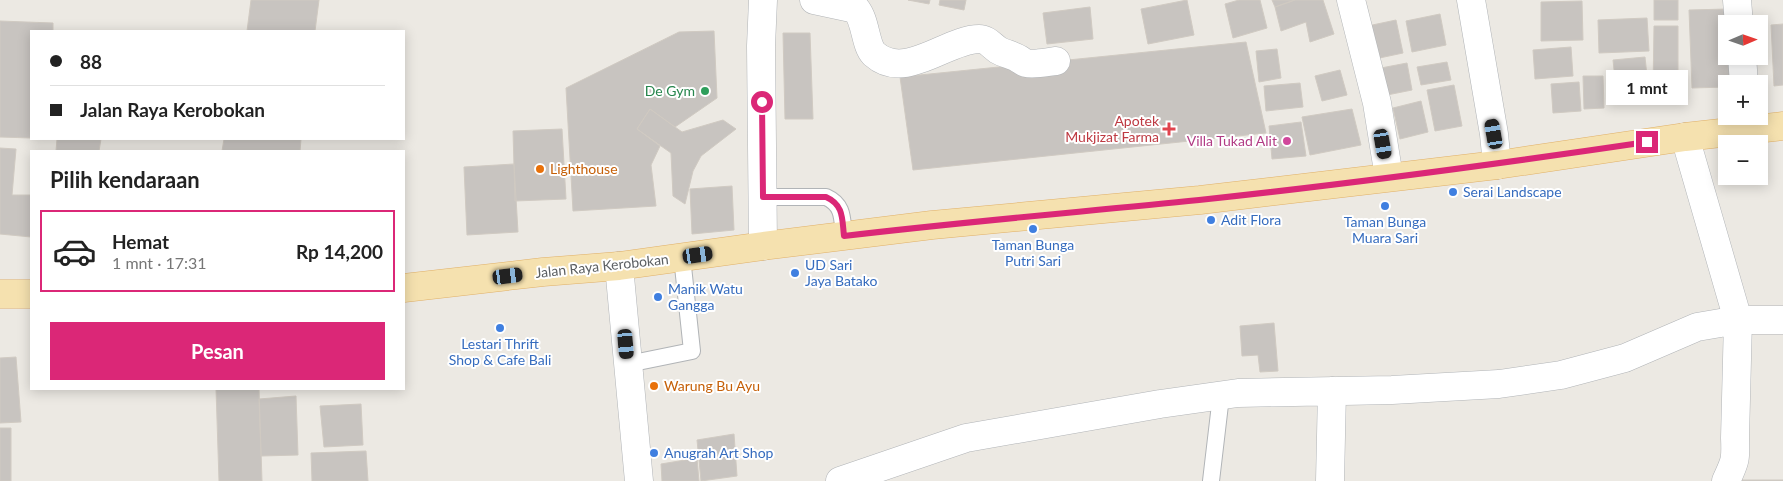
<!DOCTYPE html>
<html lang="id">
<meta charset="utf-8">
<style>
:root{--surface:#fff;--page:#f6f6f6;--text:#222;--muted:#767676;--line:#e0e0e0;--accent:#db2777}
body{margin:0;font-family:Lato,sans-serif;background:var(--page);color:var(--text);height:100vh;display:flex;flex-direction:column;font-size:19px;white-space:nowrap}
*{box-sizing:border-box;margin:0}
p{font-size:16px;color:var(--muted)}
.icon{flex:none;width:28px;height:28px;fill:none;stroke:currentColor;stroke-width:2;stroke-linecap:round;stroke-linejoin:round}
.map{position:relative;flex:1;overflow:hidden}
.panel{position:absolute;left:30px;top:150px;width:375px;height:240px;display:flex;flex-direction:column;background:var(--surface);border-radius:0px;box-shadow:0 2px 12px #0003}
.panel>*{flex:none}
.hud{position:absolute;left:30px;top:30px;width:375px;height:110px;border-radius:0px;box-shadow:0 2px 12px #0003;display:grid;align-content:center;height:110px;padding:0 20px;background:var(--surface)}
.needle{width:32px;rotate:88deg}
.buttons{position:absolute;left:1718px;top:15px;display:grid;gap:10px}
.buttons a{display:grid;place-items:center;width:50px;height:50px;border-radius:0px;background:var(--surface);box-shadow:0 2px 12px #0003;font-size:25px}
.end{position:absolute;width:22px;height:22px;margin:-11px;border:6px solid #db2777;background:#fff;box-shadow:0 0 0 2px #fff}
.from{border-radius:50%}
.bubble{position:absolute;height:35px;border-radius:0px;background:var(--surface);box-shadow:0 2px 12px #0003;font-size:16px;font-weight:700;line-height:35px;text-align:center}
.car{position:absolute;width:15px;height:30px;margin:-15px -8px;border-radius:6px;box-shadow:0 0 4px 1px #0007;background:linear-gradient(#222 24%,#8ab4d8 0 40%,#222 0 76%,#8ab4d8 0 86%,#222 0)}
.hud b{display:flex;align-items:center;gap:18px;height:48px;font-size:19px}
.hud b+b{border-top:1px solid var(--line)}
.hud i{width:12px;height:12px;background:var(--text)}
ul{padding:0;list-style:none}
li{display:flex;align-items:center;gap:15px;height:82px;margin:0 10px 8px;padding:0 10px;border:2px solid transparent;border-radius:0px}
li div{flex:1}
li b{display:block;font-size:19px}
li em{font-style:normal;font-weight:700}
li.active{border-color:var(--accent)}
li>.icon{width:45px;height:45px;stroke-width:1.5}
h2{padding:0 20px;font-size:22px;line-height:60px}
.action{display:flex;gap:10px;margin-top:auto;padding:10px 20px}
.action a{flex:1;height:58px;border-radius:0px;background:var(--accent);color:#fff;font-size:20px;font-weight:700;line-height:58px;text-align:center}
.map>svg:first-child{display:block}
.building{fill:#c8c4c0;stroke:#d0cac2}
.lines{fill:none;stroke-linecap:round;stroke-linejoin:round}
.service-casing{stroke:#b1b4b7;stroke-width:18}
.minor-casing{stroke:#b1b4b7;stroke-width:29}
.tertiary-casing{stroke:#b1b4b7;stroke-width:29}
.primary-casing{stroke:#e0b068;stroke-width:29}
.service{stroke:#fff;stroke-width:16}
.minor{stroke:#fff;stroke-width:28}
.tertiary{stroke:#fff;stroke-width:28}
.primary{stroke:#f5e1af;stroke-width:28}
.route{stroke:#db2777;stroke-width:6}
.leisure-dot{fill:#2e9e5b;stroke:#fff;stroke-width:2}
.health-dot{fill:#e0444e;stroke:#fff;stroke-width:2}
.hotel-dot{fill:#d1479c;stroke:#fff;stroke-width:2}
.food-dot{fill:#e8710a;stroke:#fff;stroke-width:2}
.shop-dot{fill:#3f7fe0;stroke:#fff;stroke-width:2}
.labels{text-anchor:middle;stroke-width:4;stroke-linejoin:round;paint-order:stroke}
.leisure-label{font-size:14px;fill:#27864d;stroke:#fff;text-anchor:end}
.health-label{font-size:14px;fill:#be3a42;stroke:#fff;text-anchor:end}
.hotel-label{font-size:14px;fill:#b23c85;stroke:#fff;text-anchor:end}
.food-label{font-size:14px;fill:#c56008;stroke:#fff;text-anchor:start}
.shop-label{font-size:14px;fill:#366cbe;stroke:#fff;text-anchor:start}
.street-label{font-size:14px;fill:#5b5f62;stroke:#fff}
</style>
<div class="map">
<svg width="1783" height="481" viewBox="0 0 1783 481">
<rect width="100%" height="100%" fill="#ece9e3"/>
<path class="building" d="M251,0H319L315,31H247Z
M908,0H930L929,4Z
M940,0H966L964,10L939,5Z
M1187,0L1194,35L1148,44L1141,9Z
M1239,0H1260L1267,28L1233,38L1225,4Z
M1272,0H1295L1275,7Z
M1295,0H1323L1334,34L1310,42L1306,22L1281,31L1275,7Z
M1654,0H1678V20H1654Z
M1582,1L1583,40L1541,41V2Z
M1090,7L1093,39L1047,44L1043,13Z
M1728,9L1726,56H1730L1731,84H1726V87L1692,88L1689,10Z
M1440,14L1446,45L1412,52L1406,21Z
M1647,18L1649,51L1599,53L1598,20Z
M1396,20L1403,53L1370,60L1363,27Z
M0,21L53,23V31H31V138L0,137Z
M1783,24V85L1774,86L1771,25Z
M1654,26H1678V91H1653Z
M714,31L717,98L675,127L650,109L637,129L660,146L651,165L656,206L573,211L566,88L679,32Z
M783,33H810L813,119H785Z
M1246,42L1266,133L913,170L900,77Z
M1571,47L1573,76L1535,79L1533,50Z
M1277,49L1281,78L1259,82L1256,51Z
M1645,57L1649,95L1617,98L1613,60Z
M1447,62L1451,80L1421,85L1417,67Z
M1407,63L1412,90L1387,95L1381,68Z
M1340,70L1347,95L1322,101L1315,76Z
M1583,76H1603L1604,108L1584,109Z
M1579,82L1581,111L1553,113L1551,84Z
M1300,83L1303,107L1266,111L1264,86Z
M1454,85L1462,126L1435,131L1427,90Z
M1421,101L1428,132L1400,139L1393,108Z
M650,109L682,132L723,120L736,129L701,156L693,171L685,204L673,196L671,153L637,129Z
M1352,109L1361,145L1310,155L1302,117Z
M1301,122L1306,156L1272,159L1269,126Z
M562,129L566,199L515,201L513,131Z
M57,139H101L99,151H56Z
M224,139H301L300,151H222Z
M0,148L16,149L12,195H31V237L0,234Z
M514,164L518,232L467,235L464,167Z
M732,186L734,230L692,234L690,189Z
M1274,323L1278,371L1260,372L1258,355L1242,356L1240,326Z
M16,357L21,422L0,423V358Z
M216,389H259L262,481H219Z
M296,396L298,455L261,456L259,399Z
M361,404L363,445L324,447L320,406Z
M0,428H11V481H0Z
M734,434L737,476L701,481L697,440Z
M366,451L368,481H312L311,453Z
M697,458L699,481H662L661,464Z
M1740,480H1783V481H1740Z"/>
<g class="lines">
<g class="service-casing">
<path id="service" d="M763,197H826C844,205 842,219 844,236
M628,364L692,351L682,257
M1211,481L1221,396"/>
</g>
<g class="minor-casing">
<path id="minor" d="M814,0L856,9C866,21 865,45 874,54C905,82 947,39 979,39C987,39 991,45 998,50C1005,54 1013,55 1019,59C1021,60 1023,62 1026,63C1034,65 1047,62 1056,61
M1351,0L1377,103L1389,177
M1471,0L1494,134L1497,165
M1737,0L1739,24
M1742,56L1744,84
M1685,137L1738,320L1735,438C1736,461 1735,461 1726,481
M840,481L966,438L1160,404L1238,393L1392,390L1499,384L1561,375L1625,358L1697,327L1738,320H1783
M1330,481L1332,391"/>
</g>
<g class="tertiary-casing">
<path id="tertiary" d="M763,0L761,46L763,246
M619,266L639,481"/>
</g>
<g class="primary-casing">
<path id="primary" d="M404,288L543,272L619,266L763,246L932,225L1200,200L1497,165L1685,137L1783,126
M0,294H31"/>
</g>
<use href="#service" class="service"/>
<use href="#minor" class="minor"/>
<use href="#tertiary" class="tertiary"/>
<use href="#primary" class="primary"/>
</g>
<g class="lines">
<path class="route" d="M762,102L763,197H826C844,205 842,219 844,236C962,222 1081,212 1199,200C1349,184 1498,164 1647,142"/>
</g>
<circle class="leisure-dot" cx="705" cy="91" r="5"/>
<path class="health-dot" d="M1166.5 121.5h5v5h5v5h-5v5h-5v-5h-5v-5h5z"/>
<circle class="hotel-dot" cx="1287" cy="141" r="5"/>
<g class="food-dot">
<circle cx="540" cy="169" r="5"/>
<circle cx="654" cy="386" r="5"/>
</g>
<g class="shop-dot">
<circle cx="1453" cy="192" r="5"/>
<circle cx="1385" cy="206" r="5"/>
<circle cx="1211" cy="220" r="5"/>
<circle cx="1033" cy="229" r="5"/>
<circle cx="795" cy="273" r="5"/>
<circle cx="658" cy="297" r="5"/>
<circle cx="500" cy="328" r="5"/>
<circle cx="654" cy="453" r="5"/>
</g>
<g class="labels">
<g class="leisure-label">
<text x="695" y="96">De Gym</text>
</g>
<g class="health-label">
<text x="1159" y="126">Apotek<tspan x="1159" dy="16">Mukjizat Farma</tspan></text>
</g>
<g class="hotel-label">
<text x="1277" y="146">Villa Tukad Alit</text>
</g>
<g class="food-label">
<text x="550" y="174">Lighthouse</text>
<text x="664" y="391">Warung Bu Ayu</text>
</g>
<g class="shop-label">
<text x="1463" y="197">Serai Landscape</text>
<text x="1221" y="225">Adit Flora</text>
<text x="1385" y="227" text-anchor="middle">Taman Bunga<tspan x="1385" dy="16">Muara Sari</tspan></text>
<text x="1033" y="250" text-anchor="middle">Taman Bunga<tspan x="1033" dy="16">Putri Sari</tspan></text>
<text x="805" y="270">UD Sari<tspan x="805" dy="16">Jaya Batako</tspan></text>
<text x="668" y="294">Manik Watu<tspan x="668" dy="16">Gangga</tspan></text>
<text x="500" y="349" text-anchor="middle">Lestari Thrift<tspan x="500" dy="16">Shop &amp; Cafe Bali</tspan></text>
<text x="664" y="458">Anugrah Art Shop</text>
</g>
<g class="street-label">
<text transform="translate(602 266) rotate(-6)" y="5">Jalan Raya Kerobokan</text>
</g>
</g>
</svg>
<div class="buttons">
<a><svg class="needle" viewBox="-14 -14 28 28"><path d="M0-13l5 13h-10z" fill="#e53935"/><path d="M0 13l5-13h-10z" fill="#767676"/></svg></a>
<a>+</a>
<a>−</a>
</div>
<i class="end from" style="left:762px;top:102px"></i>
<i class="end" style="left:1647px;top:142px"></i>
<div class="bubble" style="left:1606px;top:70px;width:82px">1 mnt</div>
<i class="car" style="left:1494px;top:134px;rotate:350deg"></i>
<i class="car" style="left:1383px;top:144px;rotate:170deg"></i>
<i class="car" style="left:698px;top:255px;rotate:82deg"></i>
<i class="car" style="left:508px;top:276px;rotate:83deg"></i>
<i class="car" style="left:626px;top:344px;rotate:175deg"></i>
<div class="hud">
<b><i class="from"></i>88</b>
<b><i></i>Jalan Raya Kerobokan</b>
</div>
<section class="panel">
<h2>Pilih kendaraan</h2>
<ul>
<li class="active"><svg class="icon" aria-label="car" viewBox="0 0 24 24"><path d="M5 17H2v-5l4-1 3-4h7l3 4 3 1v5h-3M9 17h6M6 11h13"/><circle cx="7" cy="17" r="2"/><circle cx="17" cy="17" r="2"/></svg><div><b>Hemat</b><p>1 mnt · 17:31</p></div><em>Rp 14,200</em></li>
</ul>
<div class="action"><a>Pesan</a></div>
</section>
</div>
